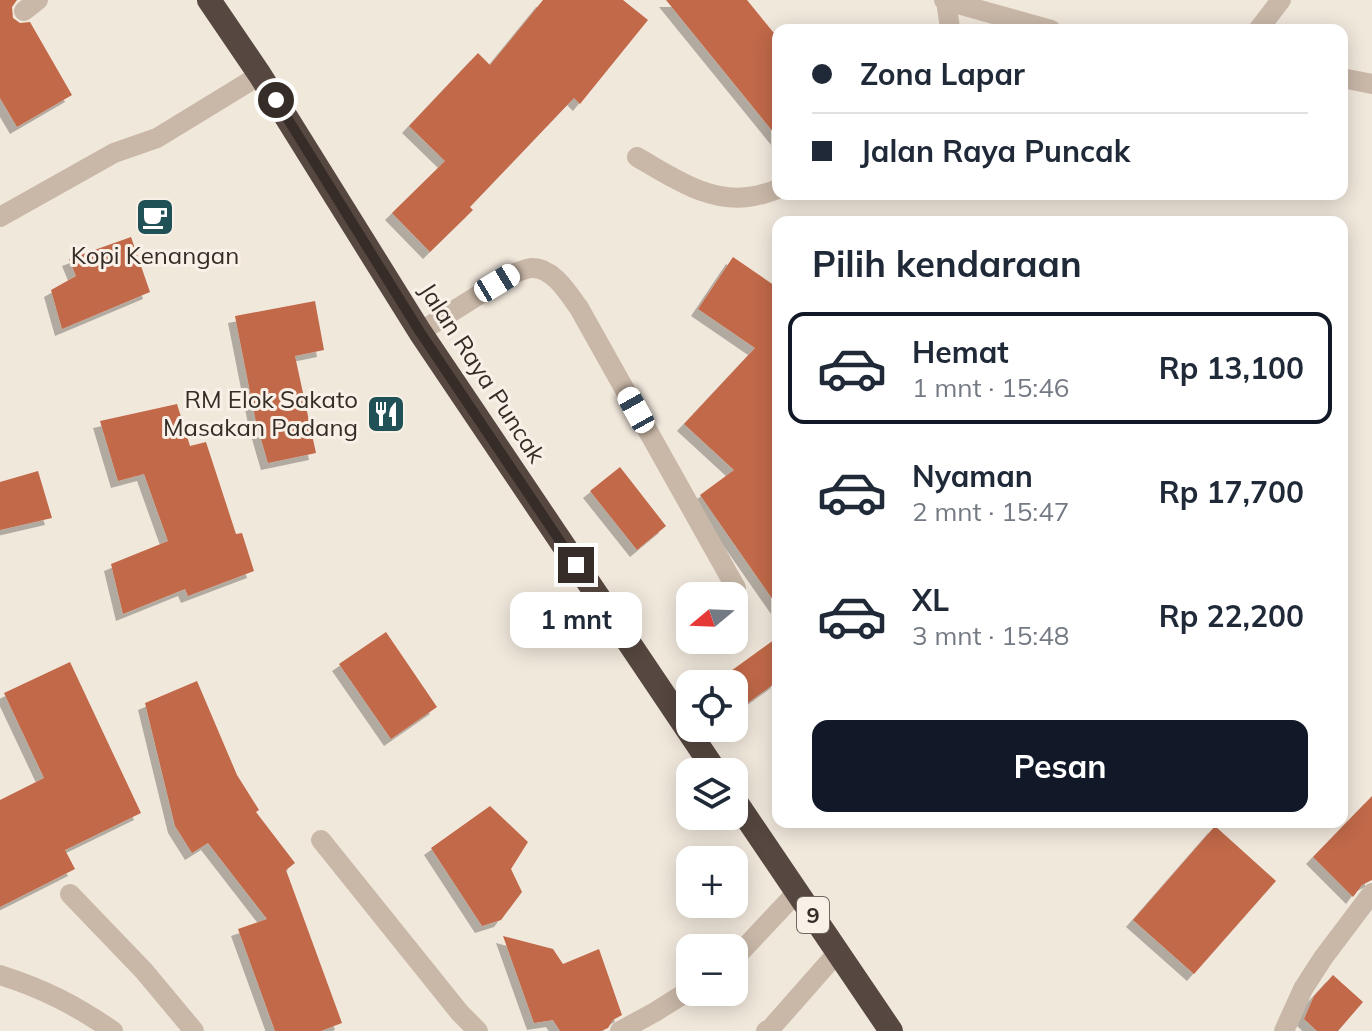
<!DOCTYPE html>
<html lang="id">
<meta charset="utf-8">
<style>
:root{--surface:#fff;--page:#f6f6f7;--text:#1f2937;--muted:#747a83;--line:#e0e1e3;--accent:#111827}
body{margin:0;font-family:Mulish,sans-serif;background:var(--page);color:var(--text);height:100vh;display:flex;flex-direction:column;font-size:30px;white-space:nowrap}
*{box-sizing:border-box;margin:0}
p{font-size:26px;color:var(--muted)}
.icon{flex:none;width:44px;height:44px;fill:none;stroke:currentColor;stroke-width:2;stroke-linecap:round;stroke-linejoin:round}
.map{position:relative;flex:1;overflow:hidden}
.panel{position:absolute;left:772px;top:216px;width:576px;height:612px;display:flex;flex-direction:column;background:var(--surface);border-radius:16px;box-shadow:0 4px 20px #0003}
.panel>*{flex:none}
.hud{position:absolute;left:772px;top:24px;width:576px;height:176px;border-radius:16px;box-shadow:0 4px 20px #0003;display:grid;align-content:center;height:176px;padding:0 40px;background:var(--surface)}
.needle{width:52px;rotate:251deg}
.fabs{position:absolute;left:676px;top:582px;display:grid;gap:16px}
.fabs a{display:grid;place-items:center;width:72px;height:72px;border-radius:16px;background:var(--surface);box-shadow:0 4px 20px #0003;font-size:40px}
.end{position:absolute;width:36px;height:36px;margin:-18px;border:10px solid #362d28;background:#fff;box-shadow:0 0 0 4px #fff}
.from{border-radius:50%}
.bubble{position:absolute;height:56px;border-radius:16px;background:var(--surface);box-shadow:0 4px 20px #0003;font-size:26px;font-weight:700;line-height:56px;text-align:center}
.car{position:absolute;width:24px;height:48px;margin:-24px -12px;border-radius:10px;box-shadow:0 0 6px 2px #0007;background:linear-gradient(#fff 24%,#345 0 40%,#fff 0 76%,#345 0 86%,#fff 0)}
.hud b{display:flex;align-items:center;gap:28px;height:76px;font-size:30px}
.hud b+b{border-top:2px solid var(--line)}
.hud i{width:20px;height:20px;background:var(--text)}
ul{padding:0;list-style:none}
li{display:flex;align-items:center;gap:24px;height:112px;margin:0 16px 12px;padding:0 24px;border:4px solid transparent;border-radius:16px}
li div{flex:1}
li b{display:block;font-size:30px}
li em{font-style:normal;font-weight:700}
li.current{border-color:var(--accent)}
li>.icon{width:72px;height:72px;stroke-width:1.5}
h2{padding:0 40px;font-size:36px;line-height:96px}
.cta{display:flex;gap:16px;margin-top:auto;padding:16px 40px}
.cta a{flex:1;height:92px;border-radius:16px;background:var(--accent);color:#fff;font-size:32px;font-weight:700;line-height:92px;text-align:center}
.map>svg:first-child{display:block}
.building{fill:#c1694a;filter:url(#shadow)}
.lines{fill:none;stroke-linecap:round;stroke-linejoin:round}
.lane{stroke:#c9b8a8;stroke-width:20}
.street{stroke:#c9b8a8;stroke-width:20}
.highway{stroke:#564740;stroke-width:24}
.route{stroke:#362d28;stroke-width:10}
.labels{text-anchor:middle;stroke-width:6;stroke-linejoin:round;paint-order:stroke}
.shield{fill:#f9f1e8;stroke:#706862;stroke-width:2}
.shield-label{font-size:22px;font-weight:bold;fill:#362d28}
.poi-label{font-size:24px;fill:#362d28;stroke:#f9f1e8}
.street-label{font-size:24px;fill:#362d28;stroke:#f9f1e8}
</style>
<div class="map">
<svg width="1372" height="1031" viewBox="0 0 1372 1031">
<defs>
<filter id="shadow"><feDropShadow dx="-7" dy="7" stdDeviation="0" flood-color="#0004"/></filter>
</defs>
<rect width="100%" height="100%" fill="#f1e8dc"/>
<path class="building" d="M0,0H17L12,7L13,18L20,23L30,22L72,95L17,127L0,98Z
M543,0H623L648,20L580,104L574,98L470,207L473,210L430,252L392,213L445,161L409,126L478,53L490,65Z
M666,0H747L778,38V138Z
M131,237L150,292L62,329L51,290L76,276L69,259Z
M733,257L778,288V607L700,495L734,470L684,424L755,348L698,309Z
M315,301L324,350L295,356L316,453L268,463L256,422L235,316Z
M177,404L190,446L206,442L236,534L242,533L254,571L188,596L185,589L123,614L111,564L168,541L144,474L118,481L100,421Z
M620,467L666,526L637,550L590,491Z
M38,471L52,518L0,530V482Z
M386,632L437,707L391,739L339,664Z
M778,637V681L745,705L734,690V684H730L724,676Z
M70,662L141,813L65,850L75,869L0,907V800L44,778L4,693Z
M197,681L237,775L259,810L256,812L295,863L286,870L342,1023L321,1031H275L238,929L267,919L208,843L192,853L175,826L145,703Z
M1372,796V880L1362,885L1353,897L1313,857Z
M490,806L528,842L511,869L522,892L501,920L482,926L431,848Z
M1215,826L1276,881L1194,974L1133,920Z
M503,936L553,949L563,964L599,949L622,1015L613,1020L608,1028L601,1031H560L553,1020L534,1023Z
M1333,975L1363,1002L1338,1031H1317L1304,1019L1314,996Z"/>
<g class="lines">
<path class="lane" d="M946,1L950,28L948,30
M24,11L38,0
M1258,30L1281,0
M637,157C672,177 711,205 754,196C762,195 770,192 778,189
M0,217L114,153L157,138L260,75
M420,332L512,274C518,272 525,269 531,268C553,267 568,293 579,308L736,588
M70,894L144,971L194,1031
M1284,1031L1303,989L1323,958L1372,893"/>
<path class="street" d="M944,0L1051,30
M1342,78L1372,84
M321,840L460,1013L478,1031
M734,959L797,892
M0,975C44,989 75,1005 113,1031
M620,1031L655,1012L690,990
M766,1031L771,1028L838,952"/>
<path class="highway" d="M209,0L260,75L420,332L716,772
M734,799L891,1031"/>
</g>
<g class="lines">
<path class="route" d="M276,100L420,332L576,565"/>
</g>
<defs>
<g id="cafe-square" transform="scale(2)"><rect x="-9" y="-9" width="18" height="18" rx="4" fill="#1f5156" stroke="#f9f1e8"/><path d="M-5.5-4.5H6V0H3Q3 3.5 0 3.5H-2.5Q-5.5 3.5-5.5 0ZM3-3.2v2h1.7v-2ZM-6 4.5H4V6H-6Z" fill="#fff"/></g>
<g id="restaurant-square" transform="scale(2)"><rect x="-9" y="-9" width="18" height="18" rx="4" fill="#1f5156" stroke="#f9f1e8"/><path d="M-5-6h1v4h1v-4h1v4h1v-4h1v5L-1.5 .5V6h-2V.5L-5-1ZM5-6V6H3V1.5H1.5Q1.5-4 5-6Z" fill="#fff"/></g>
</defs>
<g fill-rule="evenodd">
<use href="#cafe-square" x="155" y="217"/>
<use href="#restaurant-square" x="386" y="414"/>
</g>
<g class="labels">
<rect class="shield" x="797" y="897" width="32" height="36" rx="6"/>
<g class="shield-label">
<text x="813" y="923">9</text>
</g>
<g class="poi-label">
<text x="155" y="264">Kopi Kenangan</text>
<text x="358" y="408" text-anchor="end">RM Elok Sakato<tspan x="358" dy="28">Masakan Padang</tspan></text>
</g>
<g class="street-label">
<text transform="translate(482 373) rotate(57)" y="8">Jalan Raya Puncak</text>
</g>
</g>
</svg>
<div class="fabs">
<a><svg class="needle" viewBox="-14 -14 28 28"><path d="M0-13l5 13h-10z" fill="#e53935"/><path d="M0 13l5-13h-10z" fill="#747a83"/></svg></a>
<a><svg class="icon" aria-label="locate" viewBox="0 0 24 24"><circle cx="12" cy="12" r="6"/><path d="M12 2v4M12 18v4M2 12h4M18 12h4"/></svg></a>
<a><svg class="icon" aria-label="layers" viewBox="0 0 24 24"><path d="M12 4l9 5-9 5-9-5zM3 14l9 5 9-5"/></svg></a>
<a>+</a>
<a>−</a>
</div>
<i class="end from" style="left:276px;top:100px"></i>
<i class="end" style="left:576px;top:565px"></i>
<div class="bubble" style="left:510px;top:592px;width:132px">1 mnt</div>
<i class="car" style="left:497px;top:283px;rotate:59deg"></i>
<i class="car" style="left:636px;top:410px;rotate:331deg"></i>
<div class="hud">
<b><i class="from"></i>Zona Lapar</b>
<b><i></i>Jalan Raya Puncak</b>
</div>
<section class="panel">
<h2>Pilih kendaraan</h2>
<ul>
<li class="current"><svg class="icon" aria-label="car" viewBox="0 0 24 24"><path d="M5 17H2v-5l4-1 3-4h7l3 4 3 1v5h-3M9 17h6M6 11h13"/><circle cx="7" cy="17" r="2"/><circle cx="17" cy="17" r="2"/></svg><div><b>Hemat</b><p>1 mnt · 15:46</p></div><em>Rp 13,100</em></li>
<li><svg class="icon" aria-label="car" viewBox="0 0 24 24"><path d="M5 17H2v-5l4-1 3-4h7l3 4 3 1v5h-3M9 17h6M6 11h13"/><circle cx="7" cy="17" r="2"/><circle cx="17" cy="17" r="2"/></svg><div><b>Nyaman</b><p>2 mnt · 15:47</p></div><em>Rp 17,700</em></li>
<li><svg class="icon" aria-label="car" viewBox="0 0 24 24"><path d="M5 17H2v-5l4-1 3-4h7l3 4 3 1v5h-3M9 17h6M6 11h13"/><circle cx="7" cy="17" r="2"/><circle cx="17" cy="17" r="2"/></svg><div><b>XL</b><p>3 mnt · 15:48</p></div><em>Rp 22,200</em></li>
</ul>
<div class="cta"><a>Pesan</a></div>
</section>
</div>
